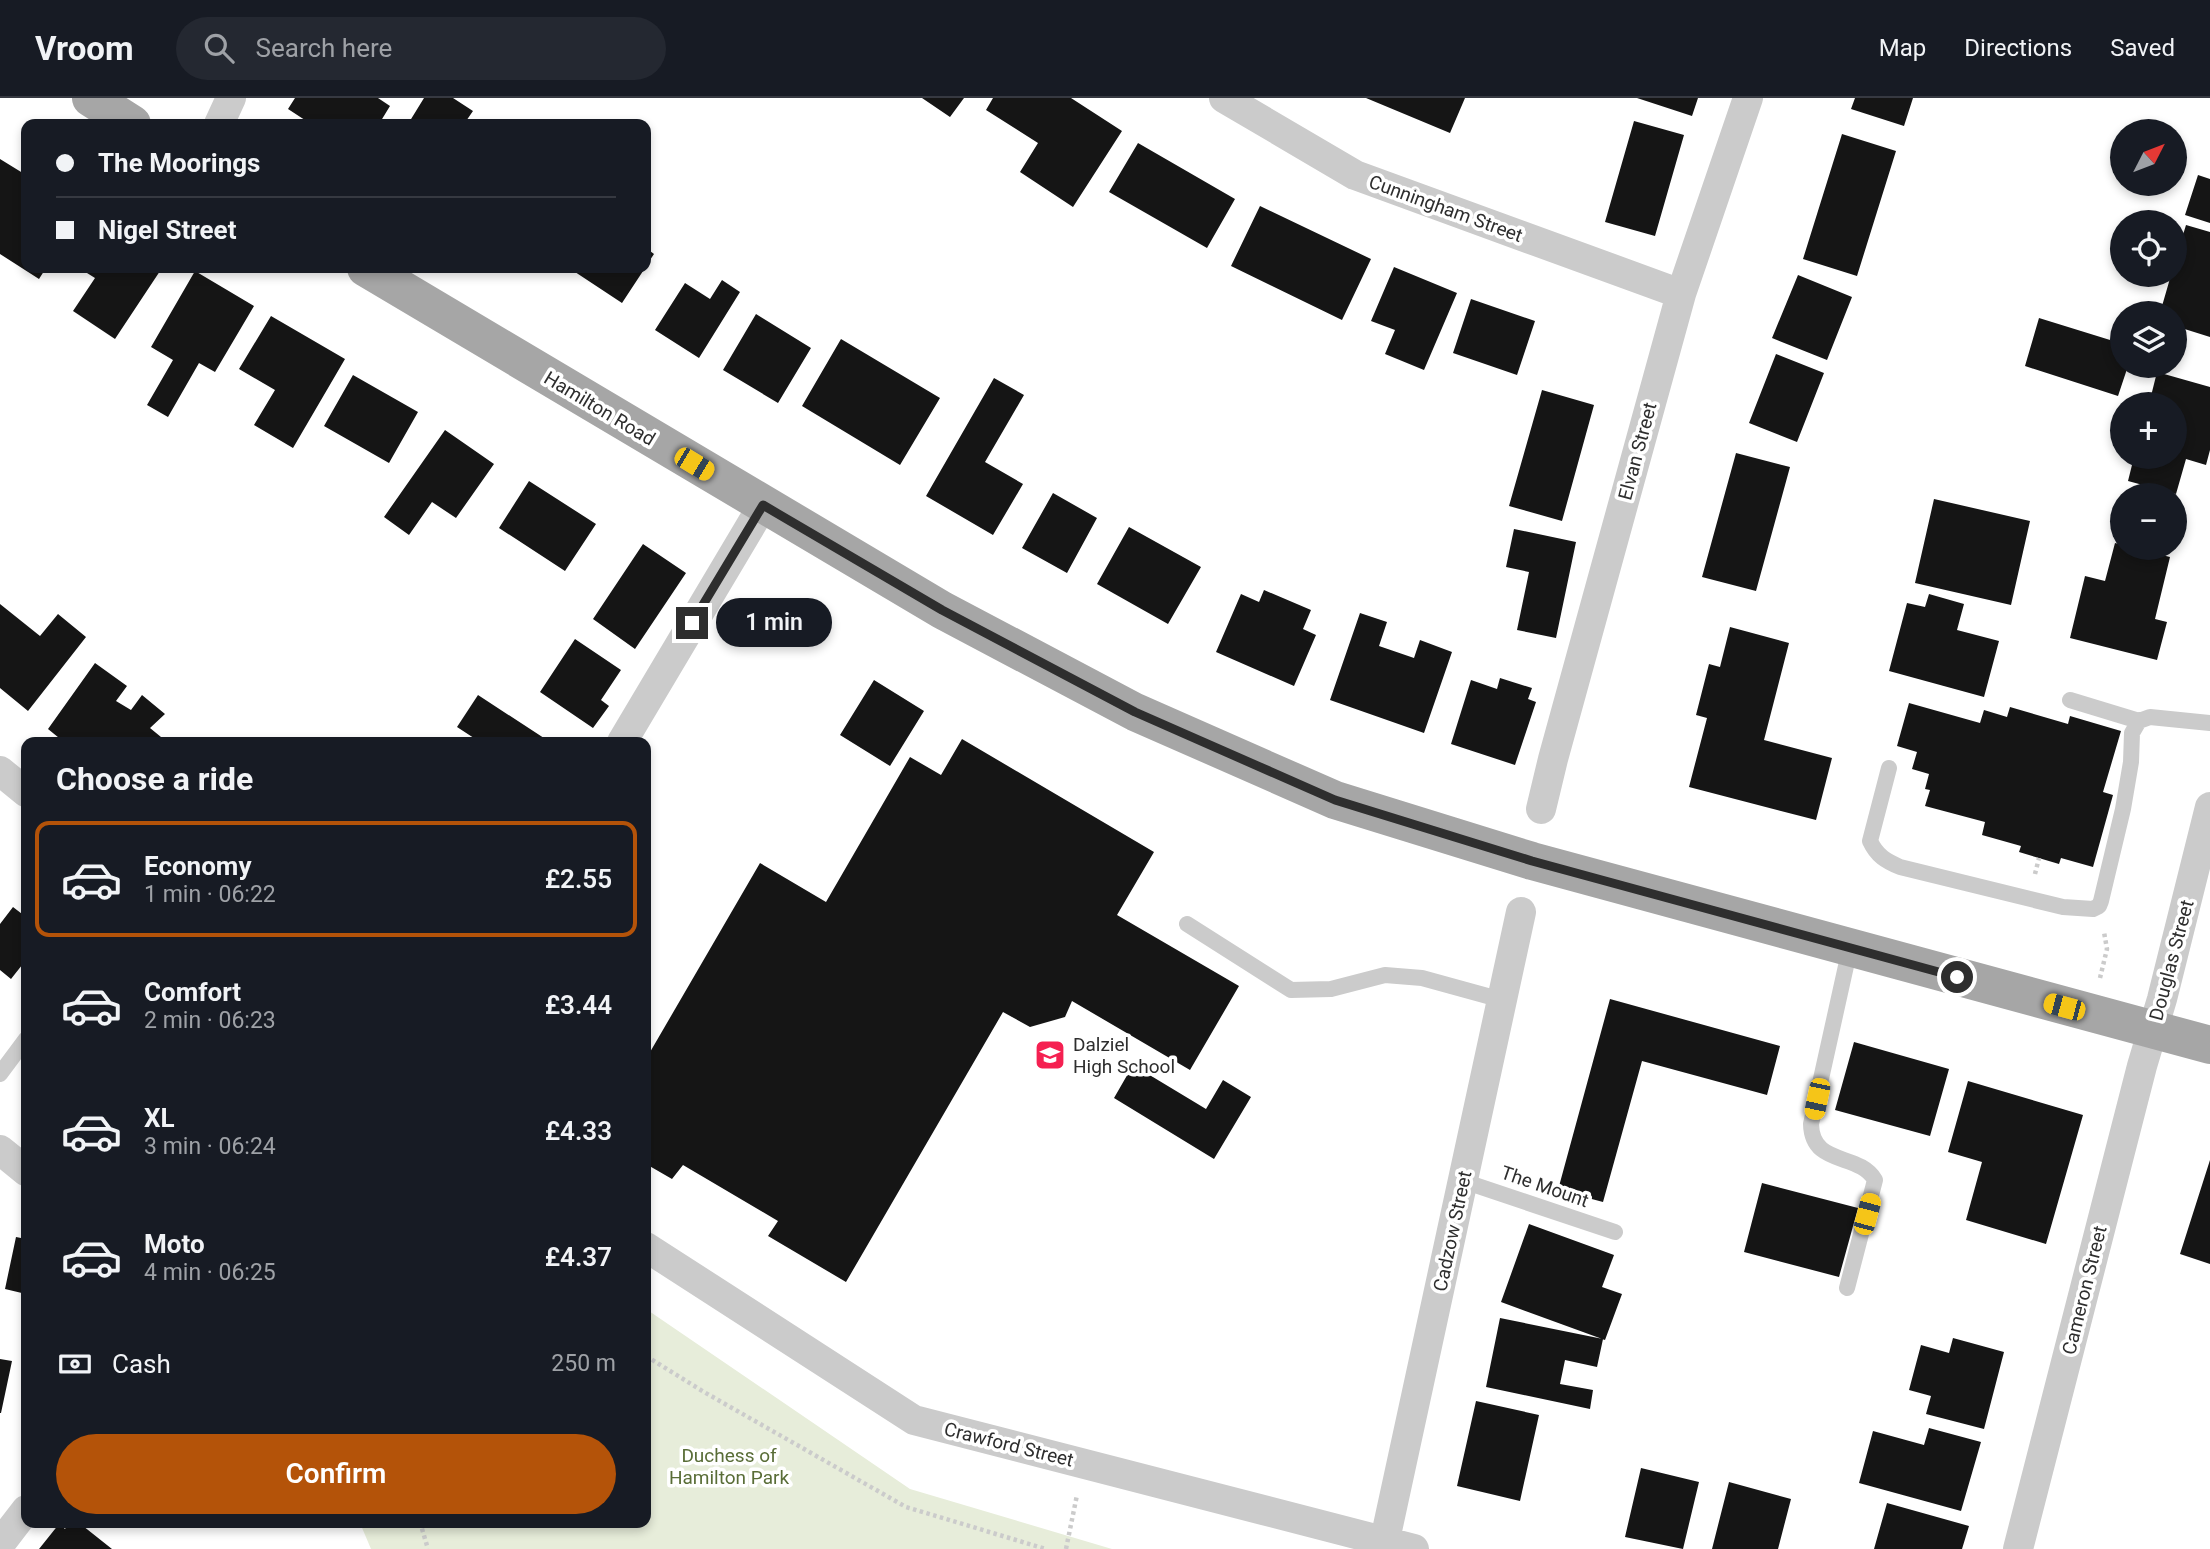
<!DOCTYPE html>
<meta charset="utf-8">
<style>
:root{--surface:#171b24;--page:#242831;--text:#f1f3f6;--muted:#9ea1a6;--line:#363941;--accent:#b45309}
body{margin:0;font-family:Roboto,sans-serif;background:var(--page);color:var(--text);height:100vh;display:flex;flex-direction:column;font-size:26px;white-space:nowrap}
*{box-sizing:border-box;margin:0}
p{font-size:23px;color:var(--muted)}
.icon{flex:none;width:38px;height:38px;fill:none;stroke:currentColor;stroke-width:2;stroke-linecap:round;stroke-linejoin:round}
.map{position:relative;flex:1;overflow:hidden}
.details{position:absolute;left:21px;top:639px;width:630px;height:791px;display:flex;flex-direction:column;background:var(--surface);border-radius:14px;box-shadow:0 4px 10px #0003}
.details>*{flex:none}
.hud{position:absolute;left:21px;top:21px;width:630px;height:154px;border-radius:14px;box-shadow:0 4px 10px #0003;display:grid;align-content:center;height:154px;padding:0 35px;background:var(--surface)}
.needle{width:46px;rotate:48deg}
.buttons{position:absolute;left:2110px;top:21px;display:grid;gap:14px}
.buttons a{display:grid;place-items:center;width:77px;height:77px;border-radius:50%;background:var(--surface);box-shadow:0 4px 10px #0003;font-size:35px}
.end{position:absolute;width:32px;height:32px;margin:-16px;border:9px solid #2e2e2e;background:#fff;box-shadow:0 0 0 4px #fff}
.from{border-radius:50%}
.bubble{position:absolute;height:49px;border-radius:24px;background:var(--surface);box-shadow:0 4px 10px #0003;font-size:23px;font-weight:600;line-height:49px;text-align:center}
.car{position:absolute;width:21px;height:42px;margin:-21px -10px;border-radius:9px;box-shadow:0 0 5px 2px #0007;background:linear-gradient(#f5c518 24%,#345 0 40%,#f5c518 0 76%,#345 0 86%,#f5c518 0)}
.hud b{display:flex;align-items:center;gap:24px;height:66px;font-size:26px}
.hud b+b{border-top:2px solid var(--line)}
.hud i{width:18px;height:18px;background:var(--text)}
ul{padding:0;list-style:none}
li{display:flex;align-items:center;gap:21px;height:116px;margin:0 14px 10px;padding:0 21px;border:4px solid transparent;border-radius:14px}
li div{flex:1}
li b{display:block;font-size:26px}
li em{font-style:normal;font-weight:600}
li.on{border-color:var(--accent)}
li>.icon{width:63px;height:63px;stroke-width:1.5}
h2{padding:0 35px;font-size:32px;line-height:84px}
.pay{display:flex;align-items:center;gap:18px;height:77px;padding:0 35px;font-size:26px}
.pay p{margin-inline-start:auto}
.button{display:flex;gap:14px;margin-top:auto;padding:14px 35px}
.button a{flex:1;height:80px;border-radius:42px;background:var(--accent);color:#fff;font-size:28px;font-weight:600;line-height:80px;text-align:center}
header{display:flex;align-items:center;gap:42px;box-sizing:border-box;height:98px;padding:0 35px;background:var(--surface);border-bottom:2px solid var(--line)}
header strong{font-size:33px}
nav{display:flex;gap:38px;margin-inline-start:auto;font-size:24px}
.search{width:490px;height:63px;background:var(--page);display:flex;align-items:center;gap:18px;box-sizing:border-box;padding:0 24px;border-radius:38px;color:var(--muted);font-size:26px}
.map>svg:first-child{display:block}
.green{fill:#e7edda}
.building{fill:#151515}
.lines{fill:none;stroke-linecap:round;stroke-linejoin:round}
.path{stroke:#cbcbcb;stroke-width:4.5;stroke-dasharray:3.5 3.5;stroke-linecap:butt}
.lane{stroke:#cbcbcb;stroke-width:16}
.street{stroke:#cbcbcb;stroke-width:30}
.primary{stroke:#a6a6a6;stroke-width:38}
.route{stroke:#2e2e2e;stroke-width:9}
.labels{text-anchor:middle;stroke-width:7;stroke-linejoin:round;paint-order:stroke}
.street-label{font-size:19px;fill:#2e2e2e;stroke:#fff}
.poi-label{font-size:19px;fill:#2e2e2e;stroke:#fff;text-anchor:start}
.park-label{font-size:19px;fill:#596d37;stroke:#fff}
</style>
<header>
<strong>Vroom</strong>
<div class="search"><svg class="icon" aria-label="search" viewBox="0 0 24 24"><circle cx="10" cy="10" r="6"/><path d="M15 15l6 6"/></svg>Search here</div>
<nav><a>Map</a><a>Directions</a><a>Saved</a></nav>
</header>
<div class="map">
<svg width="2210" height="1451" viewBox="0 0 2210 1451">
<rect width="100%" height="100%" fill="#fff"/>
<path class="green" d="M646,1211L910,1391L1112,1451H371L360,1425L646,1424Z"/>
<path class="building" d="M295,0H378L390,8L379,26H311L288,11Z
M424,0H453L473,13L464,26H408Z
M922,0H964L950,19Z
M993,0H1071L1122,33L1073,109L1020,74L1038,45L986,12Z
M1366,0H1465L1450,35Z
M1637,0H1698L1692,18Z
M1855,0H1913L1904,28L1851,11Z
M1634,23L1684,37L1655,138L1605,124Z
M1842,36L1896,53L1857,178L1803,161Z
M1138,45L1235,101L1207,150L1109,94Z
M0,61L26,77V170H46L39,181L0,156Z
M2198,77L2210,81V125L2185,117Z
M1260,108L1371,161L1342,222L1231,168Z
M2186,127L2210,134V239L2175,228V215H2160L2171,177H2175V163Z
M646,150L654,156L646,168Z
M1394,169L1457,195L1424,272L1385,256L1395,232L1371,223Z
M90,170H162L115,241L73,213L95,180L87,175Z
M569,170H645L622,205Z
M195,173L254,208L215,274L199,265L168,319L147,307L173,262L151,249Z
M1798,177L1852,199L1827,262L1772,240Z
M722,182L740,194L699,260L655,232L685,185L710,201Z
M1471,201L1535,223L1517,277L1453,255Z
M756,216L811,250L778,305L723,272Z
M271,218L345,261L293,350L254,327L275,292L239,271Z
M2039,220L2123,246V268H2128L2118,298L2025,268Z
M841,241L940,300L900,367L802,308Z
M1776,256L1824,275L1797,344L1749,325Z
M2157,274L2210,289V352L2206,367L2186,361L2176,396L2128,383L2134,359H2175V306H2149Z
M353,277L418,314L389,365L324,328Z
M994,280L1024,297L985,364L1023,386L993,437L926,398Z
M1542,292L1594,307L1562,423L1509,408Z
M445,332L494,366L456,420L432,404L409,437L384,419Z
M1736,355L1790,369L1756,493L1702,479Z
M529,383L596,426L565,473L499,430Z
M1053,395L1097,420L1067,475L1022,450Z
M1934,401L2030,423L2011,507L1915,485Z
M1129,429L1201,469L1168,526L1097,486Z
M1514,431L1576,444L1556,540L1517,532L1529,474L1506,469Z
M2115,445L2123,447V450H2134L2170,459L2155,521L2167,524L2157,562L2070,540L2085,478L2105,483Z
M643,446L686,475L635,551L593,521Z
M1264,492L1311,512L1303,531L1316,537L1294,588L1216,554L1241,496L1259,504Z
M1929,496L1964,506L1957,532L1999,543L1984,599L1889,573L1907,505L1925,509Z
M0,506L40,538L58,516L86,539L28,613L0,590Z
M1360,515L1387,524L1379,548L1414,560L1420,542L1452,554L1424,635L1330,602Z
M1730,529L1789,545L1764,642L1832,660L1816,722L1689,689L1707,620L1696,617L1709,566L1720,569Z
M575,541L621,572L601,602L609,608L593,630L540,594Z
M95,565L127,588L116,603L131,612L142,597L165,616L150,630L161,639L156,644H64L48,631Z
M1500,580L1532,590L1528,601L1536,604L1515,667L1451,646L1471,582L1497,591Z
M874,582L924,613L890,668L840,637Z
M478,597L550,644H480L457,629Z
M1909,605L1980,625L1984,612L2007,619L2010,609L2068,626L2070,618L2121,633L2103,694L2113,697L2093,769L2061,760L2059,766L2019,754L2021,748L1982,737L1985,724L1925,708L1930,692L1925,691L1929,676L1912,671L1917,654L1897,648Z
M962,641L1154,754L1117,817L1239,888L1190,972L1072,903L1065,919L1030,929L1003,914L846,1184L768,1138L778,1123L683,1067L672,1081L646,1066V961L760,765L826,804L910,659L941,677Z
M13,809L26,819V862L11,881L0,872V826Z
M1610,901L1780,948L1767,997L1642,963L1603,1104L1558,1092Z
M1854,944L1949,971L1930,1038L1835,1012Z
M1133,967L1206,1011L1223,982L1251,999L1214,1061L1114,1000Z
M1968,983L2083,1017L2046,1146L1966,1122L1982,1064L1948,1054Z
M2210,1062V1166L2180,1156Z
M1762,1085L1858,1110L1839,1179L1744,1154Z
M1529,1126L1614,1157L1602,1189L1622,1196L1605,1242L1501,1204Z
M16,1139L26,1141V1196L5,1191Z
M1500,1220L1603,1241L1597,1269L1565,1262L1560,1286L1593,1292L1590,1311L1486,1289Z
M1953,1240L2004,1254L1984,1331L1926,1316L1931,1298L1909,1292L1921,1247L1949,1255Z
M0,1261L12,1263L1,1315H0Z
M1476,1303L1539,1317L1520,1403L1457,1388Z
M1929,1330L1981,1344L1961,1413L1859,1385L1873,1333L1924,1347Z
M1641,1370L1699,1384L1683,1451L1625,1439Z
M1729,1384L1791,1401L1778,1451H1712Z
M1887,1405L1969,1428L1962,1451H1874Z
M70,1424H78L112,1451H39L59,1426L65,1431Z"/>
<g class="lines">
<path class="path" d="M2035,776L2039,760
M2100,880L2107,851L2104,834
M646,1258L704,1294L906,1409L1046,1451
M420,1424L428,1451
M1066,1451L1077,1397"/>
<path class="lane" d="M2070,602L2139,623
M1889,670L1870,743C1877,758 1886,763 1900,769L2063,809L2093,811L2099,808L2101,803L2123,711L2131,664L2132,635L2139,623L2150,619L2210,625
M1187,826L1291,892L1331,891L1385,877L1422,880L1502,902
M0,976L26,941
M1463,1083L1615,1134
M1847,1190L1875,1082C1859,1054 1812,1069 1811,1026L1850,850"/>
<path class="street" d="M1224,0L1355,77L1681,196
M219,26L231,0
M622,644L763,407
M0,673L26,694
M1541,711L1553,661L1681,196L1748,0
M0,1052L26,1073
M646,1149L914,1322L1414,1451
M0,1446L26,1412
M1383,1451L1521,814
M2018,1451L2142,968L2162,901L2210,709"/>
<path class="primary" d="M91,0L132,26
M366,170L942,512L1135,614L1335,702L1532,763L2210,947"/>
</g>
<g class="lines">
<path class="route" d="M692,525L763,407L942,512L1135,614L1335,702L1532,763L1957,879"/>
</g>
<defs>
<g id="school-square" transform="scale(1.575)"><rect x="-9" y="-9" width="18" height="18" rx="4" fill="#f52051" stroke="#fff"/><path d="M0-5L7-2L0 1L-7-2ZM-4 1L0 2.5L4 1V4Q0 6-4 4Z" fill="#fff"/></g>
</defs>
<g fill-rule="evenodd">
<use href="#school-square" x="1050" y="957"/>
</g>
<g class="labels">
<g class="street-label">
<text transform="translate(1446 110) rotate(20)" y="7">Cunningham Street</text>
<text transform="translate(600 310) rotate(31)" y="7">Hamilton Road</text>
<text transform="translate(1637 353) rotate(-75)" y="7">Elvan Street</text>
<text transform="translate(2171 862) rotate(-75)" y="7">Douglas Street</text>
<text transform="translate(1545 1088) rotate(19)" y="7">The Mount</text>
<text transform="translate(1452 1133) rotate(-78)" y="7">Cadzow Street</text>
<text transform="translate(2084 1192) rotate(-76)" y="7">Cameron Street</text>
<text transform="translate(1009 1346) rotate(14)" y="7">Crawford Street</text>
</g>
<g class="poi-label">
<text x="1073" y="953">Dalziel<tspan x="1073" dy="22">High School</tspan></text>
</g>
<g class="park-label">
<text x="729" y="1364">Duchess of<tspan x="729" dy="22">Hamilton Park</tspan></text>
</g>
</g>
</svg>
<div class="buttons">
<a><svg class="needle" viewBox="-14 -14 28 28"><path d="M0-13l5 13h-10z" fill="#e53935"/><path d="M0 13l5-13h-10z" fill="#9ea1a6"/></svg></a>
<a><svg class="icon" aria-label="locate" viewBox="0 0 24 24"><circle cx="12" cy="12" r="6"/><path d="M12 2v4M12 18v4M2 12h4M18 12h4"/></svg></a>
<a><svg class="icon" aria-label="layers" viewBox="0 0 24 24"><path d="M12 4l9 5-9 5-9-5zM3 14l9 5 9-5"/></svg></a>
<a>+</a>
<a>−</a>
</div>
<i class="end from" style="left:1957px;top:879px"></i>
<i class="end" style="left:692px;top:525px"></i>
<div class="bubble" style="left:716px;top:500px;width:116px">1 min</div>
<i class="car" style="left:694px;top:366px;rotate:121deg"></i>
<i class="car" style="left:2064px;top:909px;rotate:285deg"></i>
<i class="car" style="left:1817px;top:1001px;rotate:192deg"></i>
<i class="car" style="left:1867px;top:1116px;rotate:15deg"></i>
<div class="hud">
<b><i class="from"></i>The Moorings</b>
<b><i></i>Nigel Street</b>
</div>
<section class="details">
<h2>Choose a ride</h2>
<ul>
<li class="on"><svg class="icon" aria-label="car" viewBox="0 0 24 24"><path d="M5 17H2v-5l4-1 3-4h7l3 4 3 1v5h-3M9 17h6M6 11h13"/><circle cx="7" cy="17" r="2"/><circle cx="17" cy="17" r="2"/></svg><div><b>Economy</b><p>1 min · 06:22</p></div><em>£2.55</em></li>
<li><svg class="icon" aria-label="car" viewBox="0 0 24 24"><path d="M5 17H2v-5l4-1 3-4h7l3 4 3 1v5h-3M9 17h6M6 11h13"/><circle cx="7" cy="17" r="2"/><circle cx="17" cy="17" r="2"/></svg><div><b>Comfort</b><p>2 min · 06:23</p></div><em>£3.44</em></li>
<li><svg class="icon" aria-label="car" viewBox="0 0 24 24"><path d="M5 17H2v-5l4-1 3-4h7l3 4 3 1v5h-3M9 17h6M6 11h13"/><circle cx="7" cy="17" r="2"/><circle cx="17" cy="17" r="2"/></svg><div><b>XL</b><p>3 min · 06:24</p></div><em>£4.33</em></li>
<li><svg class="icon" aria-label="car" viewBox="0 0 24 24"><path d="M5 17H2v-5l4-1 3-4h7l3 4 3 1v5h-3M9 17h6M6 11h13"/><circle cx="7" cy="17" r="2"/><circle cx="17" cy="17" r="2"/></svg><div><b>Moto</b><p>4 min · 06:25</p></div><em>£4.37</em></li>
</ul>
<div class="pay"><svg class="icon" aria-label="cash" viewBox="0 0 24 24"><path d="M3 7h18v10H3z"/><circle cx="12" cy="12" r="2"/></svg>Cash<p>250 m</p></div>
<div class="button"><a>Confirm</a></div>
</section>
</div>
